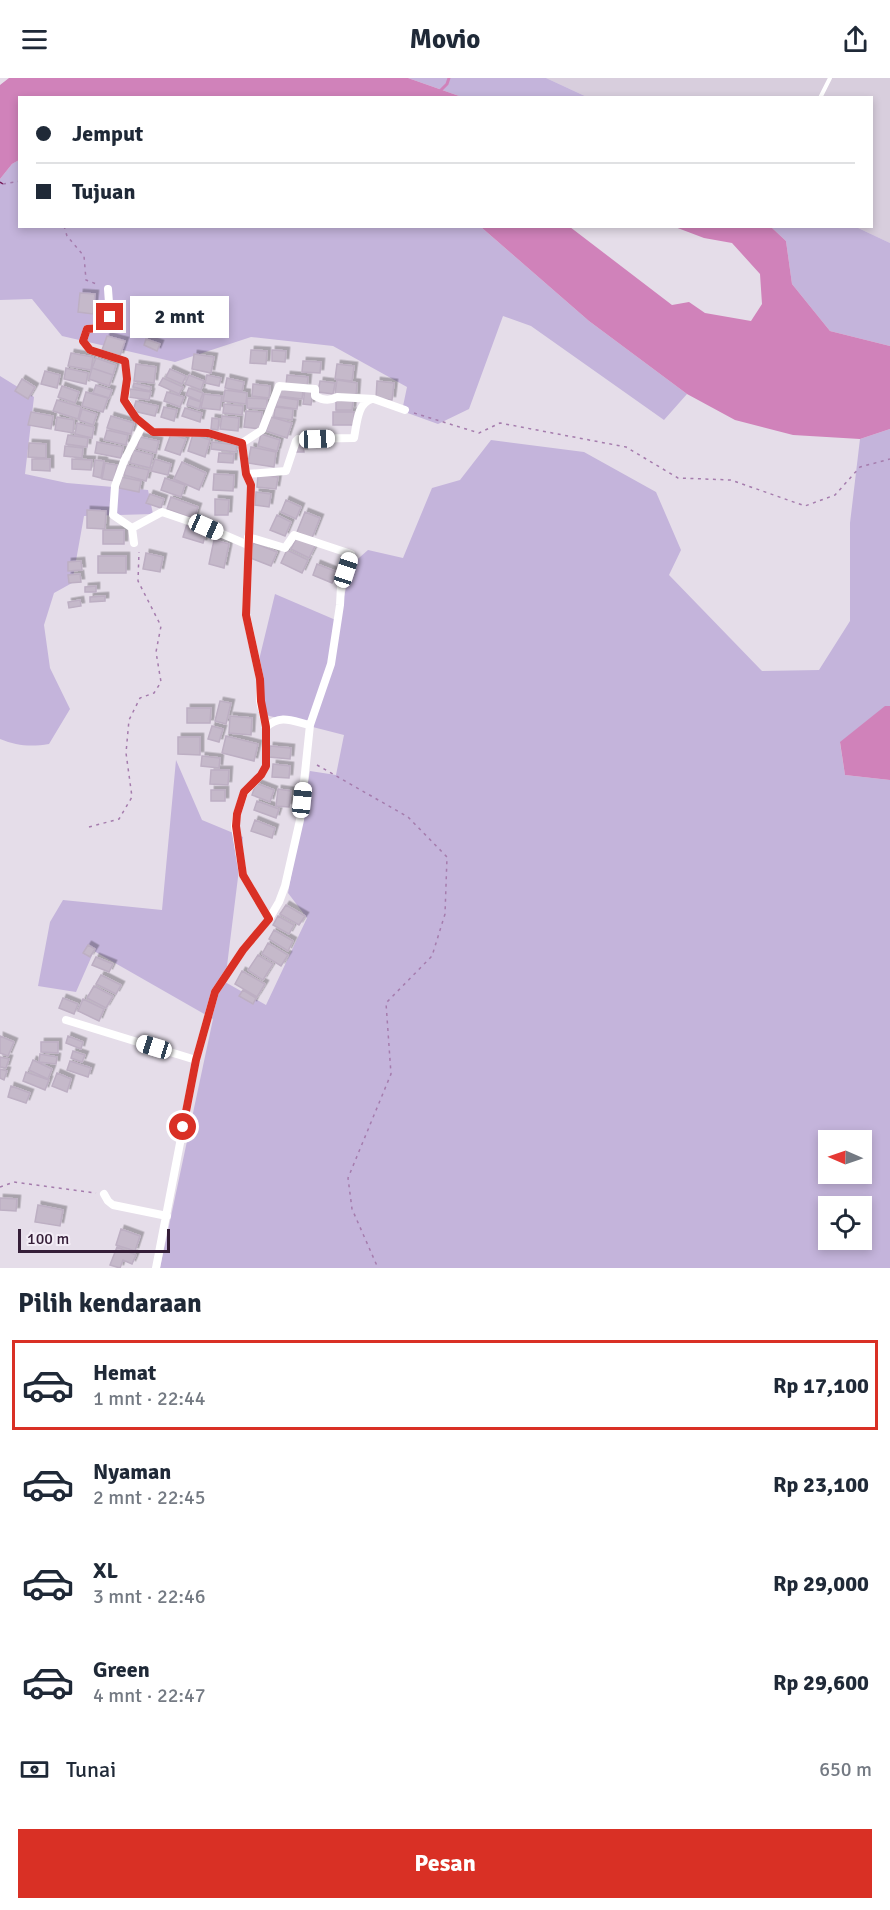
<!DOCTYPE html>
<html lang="id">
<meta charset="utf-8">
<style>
:root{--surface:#fff;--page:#f6f6f7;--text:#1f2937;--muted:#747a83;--line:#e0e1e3;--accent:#d93025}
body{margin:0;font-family:Signika,sans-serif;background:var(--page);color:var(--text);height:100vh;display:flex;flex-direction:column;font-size:22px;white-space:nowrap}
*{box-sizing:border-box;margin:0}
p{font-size:20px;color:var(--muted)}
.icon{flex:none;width:33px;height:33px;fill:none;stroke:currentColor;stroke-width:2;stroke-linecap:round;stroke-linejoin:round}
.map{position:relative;height:1190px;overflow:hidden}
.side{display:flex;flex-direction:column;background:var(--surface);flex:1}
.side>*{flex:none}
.hud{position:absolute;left:18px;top:18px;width:855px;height:132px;border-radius:0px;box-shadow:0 3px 9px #0003;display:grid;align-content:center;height:132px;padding:0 18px;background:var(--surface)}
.needle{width:39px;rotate:272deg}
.tools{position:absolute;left:818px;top:1052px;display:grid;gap:12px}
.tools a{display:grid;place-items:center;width:54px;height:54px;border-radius:0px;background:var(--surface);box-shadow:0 3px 9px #0003;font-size:30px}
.scale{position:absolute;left:18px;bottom:15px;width:152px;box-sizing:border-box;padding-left:6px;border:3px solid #351e38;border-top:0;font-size:16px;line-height:21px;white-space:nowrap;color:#351e38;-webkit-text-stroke:4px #f3edf6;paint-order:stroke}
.end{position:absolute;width:27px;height:27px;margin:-14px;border:8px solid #d93025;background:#fff;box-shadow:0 0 0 3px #fff}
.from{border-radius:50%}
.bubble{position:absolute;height:42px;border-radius:0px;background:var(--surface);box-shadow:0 3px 9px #0003;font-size:20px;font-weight:700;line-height:42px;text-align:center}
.car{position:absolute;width:18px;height:36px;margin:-18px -9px;border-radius:8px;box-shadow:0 0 4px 2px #0007;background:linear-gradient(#fff 24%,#345 0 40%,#fff 0 76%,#345 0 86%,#fff 0)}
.hud b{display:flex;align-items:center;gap:21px;height:57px;font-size:22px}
.hud b+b{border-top:2px solid var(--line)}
.hud i{width:15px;height:15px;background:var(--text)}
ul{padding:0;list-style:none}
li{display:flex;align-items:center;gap:18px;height:90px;margin:0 12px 9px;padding:0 6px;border:3px solid transparent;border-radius:0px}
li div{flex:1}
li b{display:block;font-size:22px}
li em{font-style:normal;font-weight:700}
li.selected{border-color:var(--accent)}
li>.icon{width:54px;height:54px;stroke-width:1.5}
h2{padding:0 18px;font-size:27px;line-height:72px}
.pay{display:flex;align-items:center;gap:15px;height:66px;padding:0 18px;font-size:22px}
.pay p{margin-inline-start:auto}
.button{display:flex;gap:12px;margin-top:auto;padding:12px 18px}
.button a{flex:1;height:69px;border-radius:0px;background:var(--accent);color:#fff;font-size:24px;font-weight:700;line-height:69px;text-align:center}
header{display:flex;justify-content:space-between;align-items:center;height:78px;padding:0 18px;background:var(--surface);font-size:27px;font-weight:700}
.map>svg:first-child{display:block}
.built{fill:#d8cedd}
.green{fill:#c4b4db;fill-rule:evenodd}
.water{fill:#d082ba}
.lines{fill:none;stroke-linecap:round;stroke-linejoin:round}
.stream{stroke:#d082ba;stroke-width:3}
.ferry{stroke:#741958;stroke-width:1.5;stroke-dasharray:8 6;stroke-linecap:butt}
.building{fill:#c5b9ca;stroke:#bdafc3;stroke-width:1.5;filter:url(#shadow)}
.path{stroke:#a57cad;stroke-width:1.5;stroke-dasharray:3 4.5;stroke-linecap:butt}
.lane{stroke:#fff;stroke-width:4}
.street{stroke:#fff;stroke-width:8}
.route{stroke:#d93025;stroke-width:8}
</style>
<header><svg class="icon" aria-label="menu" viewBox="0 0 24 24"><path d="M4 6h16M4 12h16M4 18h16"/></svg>Movio<svg class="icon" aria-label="share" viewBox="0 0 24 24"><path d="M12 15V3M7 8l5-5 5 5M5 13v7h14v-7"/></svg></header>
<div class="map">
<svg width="890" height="1190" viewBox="0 0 890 1190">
<defs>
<filter id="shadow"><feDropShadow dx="3.5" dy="-3.5" stdDeviation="0" flood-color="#0004"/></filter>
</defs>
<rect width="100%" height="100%" fill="#e5dde9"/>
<path class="built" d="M546,0H890V165L856,149L872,148V20L587,19Z"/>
<path class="green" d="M408,0H546L587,19H462Z
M19,82L20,148L481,149L589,243L687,316L664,342L531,248L503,238L469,331L438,346L402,333L407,309L333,268L251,259L175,284L62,258L32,221L0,222V101L12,86Z
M771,149H856L890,165V268L830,253L792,206L786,163Z
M0,298L34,319L25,396L67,405L148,412L153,436L84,438L72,505L54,515L44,547L50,590L70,631L49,666C31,669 17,668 0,661Z
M890,351V628L885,629L840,665L845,697L890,702V1190H160L213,941L94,873L76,914L38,908L50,844L63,822L162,832L176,682L202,742L243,759L225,904L266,927L307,840L288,815L310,693L336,697L344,657L258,635L260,578L275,516L338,543L352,486L368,472L403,480L432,410L460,402L491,362L584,374L656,414L681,472L669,497L762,593L819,592L850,543V445L860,361ZM828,1062H861V1095H828ZM828,1128H861V1161H828Z"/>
<path class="water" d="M9,0H408L462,19L20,20L19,82L12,86L0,101V7Z
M481,149H570L672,227L689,224L705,235L751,243L762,226L760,196L732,165L704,160L675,149H771L786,163L792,206L830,253L890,268V351L860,361L793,357L735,342L687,316L589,243Z
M885,628H890V702L845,697L840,664Z"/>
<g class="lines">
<path class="stream" d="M438,15L447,6L449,0"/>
<path class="ferry" d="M0,104L3,106"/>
</g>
<path class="building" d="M80,215L95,216L93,236L78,234Z
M107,258L125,263L120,278L102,272Z
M146,261L160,266L157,273L144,267Z
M251,272L267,273L266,286L250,285Z
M272,272L286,273L285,284L272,283Z
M71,275L93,279L91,292L68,288Z
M194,276L214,279L211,295L192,291Z
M96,280L116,287L113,297L92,290Z
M303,283L321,284L320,295L302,294Z
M136,286L156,289L154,305L134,303Z
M337,286L354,288L352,303L335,301Z
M66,290L88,295L86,306L64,301Z
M92,290L113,297L109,308L89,301Z
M170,291L186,298L182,306L166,299Z
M45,293L60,297L57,310L41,306Z
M189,297L204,303L201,312L185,306Z
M207,297L221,300L219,308L205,305Z
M287,297L308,299L307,309L286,307Z
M163,300L183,309L179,316L159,307Z
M227,300L244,304L242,313L225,310Z
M22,301L35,309L28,321L15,313Z
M337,302L357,305L356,319L335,316Z
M320,303L335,305L333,316L318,314Z
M377,303L394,305L392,322L376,320Z
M134,305L151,309L150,313L133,309Z
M253,306L270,308L269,320L252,318Z
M96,307L112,312L109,320L93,315Z
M62,308L79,314L75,325L58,319Z
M189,310L203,315L200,323L186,317Z
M279,310L303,313L302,321L278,318Z
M130,311L151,314L149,322L128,319Z
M305,311L313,313L311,327L303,326Z
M225,312L247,315L246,326L223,323Z
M86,314L108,320L103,334L82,328Z
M167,314L184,319L180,329L164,323Z
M204,316L222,318L220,332L201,330Z
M278,319L298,322L297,331L276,328Z
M189,320L201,324L199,331L187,327Z
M247,320L267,321V331L247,330Z
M57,322L81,329L78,341L53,333Z
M336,322L353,323L352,332H336Z
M136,323L158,328L155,338L133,333Z
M224,326L243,328L242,337L223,335Z
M164,329L177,332L174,343L161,339Z
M275,329L293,331L292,342L274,339Z
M185,330L202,335L200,344L182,338Z
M82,331L97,336L93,347L79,342Z
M246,333L262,334L260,351L244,349Z
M31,334L53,338L51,351L28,347Z
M333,334H354V347H333Z
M111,338L134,345L131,356L107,350Z
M222,338L239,340L238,353L220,351Z
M57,339L74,342L73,355L55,352Z
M271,339L292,345L287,360L266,353Z
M212,340L219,341L218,352L211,351Z
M77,345L94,349L92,360L75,356Z
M107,352L128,357L126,367L104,362Z
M171,356L186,361L180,377L165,372Z
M193,356L210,362L205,379L188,373Z
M261,356L280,362L277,373L258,368Z
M68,357L88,360L87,369L66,366Z
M140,359L159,363L156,375L137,370Z
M97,364L123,369L121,380L95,375Z
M212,364L237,367L236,374L211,371Z
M29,365L46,366V380L28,379Z
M303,366L304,374H296L295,368Z
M65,368L83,370L82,380L64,378Z
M251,369L276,374L274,389L248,385Z
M133,372L153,377L150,390L130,385Z
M219,375L234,376L233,385L218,384Z
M32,381H50V393L32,392Z
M72,381L92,382L91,392L72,391Z
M155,381L171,386L168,397L151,393Z
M95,382L104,383L101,400L93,398Z
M182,384L206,395L199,412L174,401Z
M105,385L117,387L114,403L102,401Z
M126,387L149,392L146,403L124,397Z
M214,396L234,397L233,413L213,412Z
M258,397L278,399L276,411L257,409Z
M121,399L141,403L139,414L119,410Z
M165,400L185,407L181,419L161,412Z
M256,414L271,416L269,429L255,427Z
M150,416L164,421L161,430L146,425Z
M171,419L198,429L194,441L167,431Z
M215,421L229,422L228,437H215Z
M286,422L301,429L296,441L281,434Z
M87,432L106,433L105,451L87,450Z
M305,434L320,440L312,460L297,454Z
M277,437L291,444L285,458L270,452Z
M187,446L207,452L203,465L183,459Z
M103,452H124V466H103Z
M297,459L315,468L309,480L291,471Z
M214,462L229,466L224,490L209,486Z
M254,465L277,474L271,488L248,479Z
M287,472L308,482L302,495L281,485Z
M146,475L163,479L160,494L143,491Z
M98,478H126V495H98Z
M81,483L82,492L68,493V484Z
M317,486L337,494L332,505L313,497Z
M80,496L81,504L69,505L68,497Z
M96,508V514H85V509Z
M105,518V523L90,524V519Z
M80,522L81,528L69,530L68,524Z
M220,623L231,625L226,646L215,643Z
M187,630H211L210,645H187Z
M230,638L252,640L251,657L229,655Z
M212,648L223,651L219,664L208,661Z
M226,658L258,666L254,683L222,675Z
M178,659H200V677L178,676Z
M270,668L291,670L290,681L269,679Z
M202,678L220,680L219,690L201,688Z
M273,686L290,688L289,700L272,699Z
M211,692H229L228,707L210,706Z
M256,705L274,712L270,724L252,717Z
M278,711L291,713L289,729L276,728Z
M211,712H225V723H211Z
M257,723L279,731L276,740L254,732Z
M255,742L275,750L272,760L251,753Z
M286,827L305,838L299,847L280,836Z
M278,838L294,847L289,856L273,847Z
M274,852L293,863L288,873L269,861Z
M268,865L288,877L281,888L262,876Z
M88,867L95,871L90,879L83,875Z
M258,877L273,886L263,902L248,892Z
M96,879L113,886L109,894L92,887Z
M242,893L265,906L257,919L235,906Z
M101,897L121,907L116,916L96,906Z
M94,908L113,918L106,930L87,920Z
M243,912L256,920L253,926L239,918Z
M63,920L78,926L74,936L59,930Z
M83,921L104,931L99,943L78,933Z
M0,958L14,964L8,978L0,975Z
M68,958L83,964L81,971L66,965Z
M41,964H58V975L41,974Z
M73,973L85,977L82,984L71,980Z
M40,976L57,979L56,986L39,984Z
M0,979L9,981L6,990L0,989Z
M33,982L52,991L48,1001L29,992Z
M70,983L91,990L88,999L67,992Z
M0,991L7,993L4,1002L0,1000Z
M26,994L49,1002L45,1012L23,1003Z
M57,995L71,1001L67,1014L52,1008Z
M11,1008L30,1015L26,1025L8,1019Z
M0,1120L17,1121L16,1133L0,1132Z
M38,1127L63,1132L60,1148L35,1144Z
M121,1151L140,1158L135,1173L116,1167Z
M117,1169L136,1177L132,1186L123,1182L120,1190L110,1187Z"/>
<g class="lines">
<path class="path" d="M3,106L20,103
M64,148L67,158L84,178L86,202L99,207
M414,335L479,355L500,345L626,369L678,400L731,402L805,428L835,417L860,389L890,381
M317,687L408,739L447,779L445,836L432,878L386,925L391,996L348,1100L352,1131L378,1190
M89,749L119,741L132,719L126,675L129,642L140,620L154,615L161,604L156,574L161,548L138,503L139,474
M0,1109L14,1104L96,1115"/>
<path class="lane" d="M820,20L830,0"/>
<path class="street" d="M108,211L110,239L101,250L87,251L83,263L90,272L125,283L127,301L125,322L136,340L153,354L208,355L242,365L246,396L251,407L246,536L260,601V623L266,649V688L261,697L244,715L237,736L235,748L243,797L269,841
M242,365L262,352L279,308L315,311V318C322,322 330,323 337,319L374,321L405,332
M246,396L286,393L296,363L298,361L354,360C357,346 357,325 372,321
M132,450L162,434L206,449L248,467
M134,465L132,450L113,437L115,408L124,383L143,346
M266,649C281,636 292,643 310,647
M66,942L196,982
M104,1116L108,1123L113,1127L167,1138
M156,1190L196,982L215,914L243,872L269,841L279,824L285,808L300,742L310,647L331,586L340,527L341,508L351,476L294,457L285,470L248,459"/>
</g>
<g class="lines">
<path class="route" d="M110,239L101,250L87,251L83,263L90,272L125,283L127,301L124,322L136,340L153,354L208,355L242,365L246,396L251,407L246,537L260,601L261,623L266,649V688L261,697L244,714L237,736L236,748L243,797L269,841L243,872L215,914L196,982L183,1049"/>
</g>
</svg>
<div class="tools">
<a><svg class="needle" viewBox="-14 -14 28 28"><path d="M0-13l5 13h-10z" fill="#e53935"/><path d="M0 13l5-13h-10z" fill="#747a83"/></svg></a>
<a><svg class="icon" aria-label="locate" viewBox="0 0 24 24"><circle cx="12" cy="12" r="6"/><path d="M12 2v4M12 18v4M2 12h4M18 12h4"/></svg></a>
</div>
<div class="scale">100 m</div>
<i class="end from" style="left:183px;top:1049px"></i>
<i class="end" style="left:110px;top:239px"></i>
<div class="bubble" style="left:130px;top:218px;width:99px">2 mnt</div>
<i class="car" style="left:317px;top:361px;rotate:88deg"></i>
<i class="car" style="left:206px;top:449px;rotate:114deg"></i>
<i class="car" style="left:346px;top:492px;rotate:18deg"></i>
<i class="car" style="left:302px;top:722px;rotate:6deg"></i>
<i class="car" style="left:154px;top:969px;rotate:287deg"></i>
<div class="hud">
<b><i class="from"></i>Jemput</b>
<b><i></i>Tujuan</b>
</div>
</div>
<section class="side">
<h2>Pilih kendaraan</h2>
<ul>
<li class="selected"><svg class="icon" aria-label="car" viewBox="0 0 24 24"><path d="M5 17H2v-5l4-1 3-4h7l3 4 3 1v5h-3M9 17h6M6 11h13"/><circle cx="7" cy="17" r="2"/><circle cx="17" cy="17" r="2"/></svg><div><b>Hemat</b><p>1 mnt · 22:44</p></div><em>Rp 17,100</em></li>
<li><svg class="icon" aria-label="car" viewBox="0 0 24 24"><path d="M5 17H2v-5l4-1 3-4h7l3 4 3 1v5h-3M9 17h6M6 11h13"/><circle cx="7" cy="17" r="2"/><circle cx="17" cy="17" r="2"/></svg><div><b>Nyaman</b><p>2 mnt · 22:45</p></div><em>Rp 23,100</em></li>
<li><svg class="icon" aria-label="car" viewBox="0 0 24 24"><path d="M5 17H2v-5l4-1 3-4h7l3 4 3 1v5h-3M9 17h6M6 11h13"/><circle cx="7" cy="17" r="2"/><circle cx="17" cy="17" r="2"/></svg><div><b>XL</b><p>3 mnt · 22:46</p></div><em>Rp 29,000</em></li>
<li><svg class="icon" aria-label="car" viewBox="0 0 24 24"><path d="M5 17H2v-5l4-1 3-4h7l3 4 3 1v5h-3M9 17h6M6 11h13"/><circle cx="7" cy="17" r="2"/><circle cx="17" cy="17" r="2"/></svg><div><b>Green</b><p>4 mnt · 22:47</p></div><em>Rp 29,600</em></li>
</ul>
<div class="pay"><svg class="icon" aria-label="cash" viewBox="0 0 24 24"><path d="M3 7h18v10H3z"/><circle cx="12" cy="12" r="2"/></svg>Tunai<p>650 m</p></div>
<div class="button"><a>Pesan</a></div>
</section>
